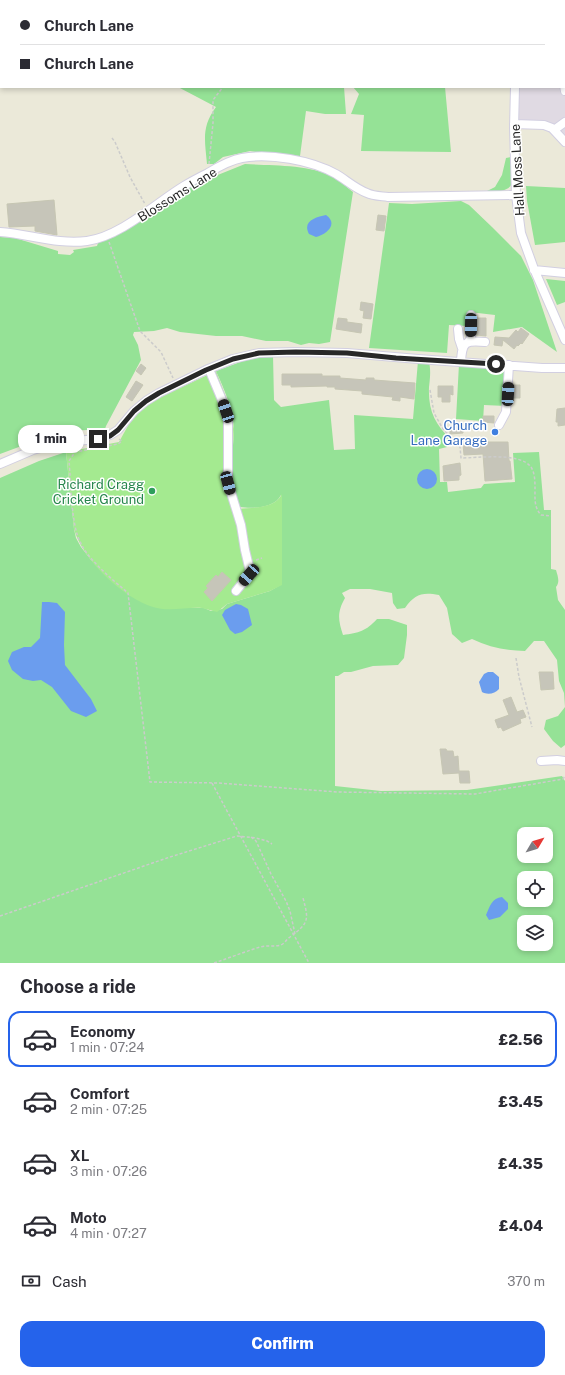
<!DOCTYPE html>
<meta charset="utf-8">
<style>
:root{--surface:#fff;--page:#f7f7f7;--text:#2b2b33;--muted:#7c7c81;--line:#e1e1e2;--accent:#2563eb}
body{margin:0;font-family:"Public Sans",sans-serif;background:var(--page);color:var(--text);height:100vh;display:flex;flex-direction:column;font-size:15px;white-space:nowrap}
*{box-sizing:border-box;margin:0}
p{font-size:13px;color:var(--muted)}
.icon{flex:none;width:22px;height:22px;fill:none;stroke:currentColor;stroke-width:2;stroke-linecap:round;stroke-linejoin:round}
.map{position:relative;height:963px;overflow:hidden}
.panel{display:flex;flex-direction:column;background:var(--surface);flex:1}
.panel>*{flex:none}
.hud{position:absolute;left:0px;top:0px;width:565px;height:88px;box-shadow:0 2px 6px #0003;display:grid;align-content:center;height:88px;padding:0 20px;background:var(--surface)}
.needle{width:26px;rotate:52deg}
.fabs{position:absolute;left:517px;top:827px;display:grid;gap:8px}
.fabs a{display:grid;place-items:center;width:36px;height:36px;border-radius:8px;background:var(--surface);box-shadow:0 2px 6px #0003;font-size:20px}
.end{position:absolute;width:18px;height:18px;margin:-9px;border:5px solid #282828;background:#fff;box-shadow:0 0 0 2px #fff}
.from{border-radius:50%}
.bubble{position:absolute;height:28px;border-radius:12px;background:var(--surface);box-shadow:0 2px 6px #0003;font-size:13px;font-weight:800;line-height:28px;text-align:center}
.car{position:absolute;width:12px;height:24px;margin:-12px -6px;border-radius:5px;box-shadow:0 0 3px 1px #0007;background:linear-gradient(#222 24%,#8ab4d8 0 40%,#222 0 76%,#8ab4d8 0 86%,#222 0)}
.hud b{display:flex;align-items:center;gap:14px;height:38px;font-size:15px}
.hud b+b{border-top:1px solid var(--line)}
.hud i{width:10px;height:10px;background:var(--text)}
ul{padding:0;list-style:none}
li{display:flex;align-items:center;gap:12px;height:56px;margin:0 8px 6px;padding:0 12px;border:2px solid transparent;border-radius:12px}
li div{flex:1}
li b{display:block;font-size:15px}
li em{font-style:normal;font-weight:800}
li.selected{border-color:var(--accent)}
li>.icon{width:36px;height:36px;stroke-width:1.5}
h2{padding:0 20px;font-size:18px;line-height:48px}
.pay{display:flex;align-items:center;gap:10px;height:44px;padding:0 20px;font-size:15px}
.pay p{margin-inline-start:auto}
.primary-button{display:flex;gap:8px;margin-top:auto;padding:8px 20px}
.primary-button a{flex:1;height:46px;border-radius:12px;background:var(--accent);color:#fff;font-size:16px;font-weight:800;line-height:46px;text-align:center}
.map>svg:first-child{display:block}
.industrial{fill:#e0dae3}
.green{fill:#95e296;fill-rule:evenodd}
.pitch{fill:#a4ea90}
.water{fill:#6b9dee}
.building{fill:#c6c5b9;stroke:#c6c6b3}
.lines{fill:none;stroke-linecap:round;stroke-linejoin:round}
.minor-casing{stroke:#d2cfe1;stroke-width:10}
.path{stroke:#cbcbcb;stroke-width:1.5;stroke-dasharray:3 2;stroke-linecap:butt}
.minor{stroke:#fff;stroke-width:8}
.route{stroke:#282828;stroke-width:5}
.shop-dot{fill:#3f7fe0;stroke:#fff;stroke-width:1.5}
.leisure-dot{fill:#2e9e5b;stroke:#fff;stroke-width:1.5}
.labels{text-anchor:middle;stroke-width:3;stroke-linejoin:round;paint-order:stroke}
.street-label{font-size:13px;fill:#282828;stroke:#fff}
.shop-label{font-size:13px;fill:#366cbe;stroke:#fff;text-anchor:end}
.leisure-label{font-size:13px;fill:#27864d;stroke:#fff;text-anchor:end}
</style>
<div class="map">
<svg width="565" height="963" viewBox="0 0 565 963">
<rect width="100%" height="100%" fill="#ebe9d9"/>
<path class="industrial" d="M565,85V146L545,129L514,128L515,87H564Z"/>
<path class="green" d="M136,0H442V1H136Z
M178,87H344L346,114H325L306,111L300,156L268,154L250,151L223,157L214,164H207C205,141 201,127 216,107Z
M353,87H445L451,152L361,151L364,115L351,114L359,94Z
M511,157C514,185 517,192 485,192L495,187L502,175L506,158Z
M245,164C272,166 309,164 333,177C340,180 346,187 353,192L330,342L319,344L309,343L301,345L288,341H266L242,336H216L180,332L167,328L154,331L134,332L133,335L138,345L141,360L106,426L105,429L69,431L51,435L0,454V237L15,238L58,251V254L70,255L74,252L73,250L97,246L98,243L114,237L188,187Z
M526,186L565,188V242L535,245L527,201Z
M461,201L469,205L492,227L521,256L533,280L557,352L522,327L493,332L495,315L469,312L467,326L449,325L447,353L369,348L389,203L412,204Z
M546,279L565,281V302L557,305Z
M273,355L274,400L281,407L329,400L334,450L355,449L354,415L413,419L418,361L429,362C431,370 430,379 429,387C428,411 435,424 451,440L446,442L447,447L439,449L440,482H447L448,492L481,488L484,484L515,482L513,453L539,452L544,510H551V569L556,570C558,577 560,582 556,587L558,600L565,610V745L561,748L553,741L544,729L546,720L558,716L565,707L564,693L559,681L557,660L544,641H534L525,651C506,651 489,647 472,639L462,643L452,634L447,608L439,595C422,592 415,594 405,608L397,609L393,603L392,593L370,589H350L342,593L345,598C337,612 338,620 343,635C359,633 366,631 377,619H389L407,625V635L404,658L398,665L373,666L351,672H344L338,676H335V786L381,791L467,790L562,776L565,781V963H0V478L39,461L66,452L74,529L76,538L81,547L91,560L104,574L129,595L185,608H204L211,611L222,609L227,604L270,591L282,584L281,495C275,508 253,509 240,507C224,486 234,453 234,429C233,409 224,389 216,371L254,357ZM524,834H546V856H524ZM524,878H546V900H524ZM524,922H546V944H524Z
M459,364L507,368L506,406L484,405L483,421L456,419Z"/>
<path class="pitch" d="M216,371L231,410L234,429L231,477L234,495L239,509C254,507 275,509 282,494V585L270,591L227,604L217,612C212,611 207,609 202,608C186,607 168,612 153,607C123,598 82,559 74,529L66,452L119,442L130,422L147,403Z"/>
<path class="water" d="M326,215C339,224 326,235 316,237L309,234C302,221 316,217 326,215Z
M417 479a10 10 0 1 1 20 0a10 10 0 1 1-20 0Z
M42,602H49L57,603L65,612L64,645L65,665L91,699L97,711L86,717L71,711L52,687L41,680L33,681L23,679L12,670L8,661L12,652L24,647H31L40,638Z
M236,604L241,605L248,609L252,625L242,632L235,634L230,630L222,615L225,610Z
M488,672H493L499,677V689C495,694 487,695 482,692L479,682L484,674Z
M502,897L508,903V909L500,917L489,920L486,915C490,906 492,898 502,897Z"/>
<path class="building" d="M54,200L57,235L35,231V226L9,227L7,204Z
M378,215L386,216L384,231L376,230Z
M361,302L373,304L371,319L363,318L364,311L360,310Z
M338,318L347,319V322L362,324L361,333L336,329Z
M476,318H486V336L476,335Z
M521,328L529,334L522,344L521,343L518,346L517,345L514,349L503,340L502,346L494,345L495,337L509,338L516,330L518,332Z
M141,364L146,368L141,375L136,371Z
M282,374H322V376H340V378L366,380V378H374V380L415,383L414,399L400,397V401L392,400L393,397L362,394V391L335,389V387H327V386L291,387V385H282Z
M136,381L143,385L132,401L126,397Z
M513,385H520V398H512Z
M438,386H453V395L450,394V402H442V397H438Z
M565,408V425L558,426V422H556L557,409Z
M483,416H494V423L483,422Z
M463,423V433L450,434V424Z
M483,442H508L509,461H510L512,479L485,481L483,454L464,455L463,444L483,443Z
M460,463L461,475L459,476V480L444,481L443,466Z
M222,572L231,580L212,601L204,592L208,588L206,586L216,575L218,577Z
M539,672H553L554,689L541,690Z
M511,697L517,712L523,710L526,717L520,719L521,723L503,731L501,727L498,728L495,720L509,715L503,700Z
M440,749H446L447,751H453L454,757L458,756L459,771H469L470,783H460L459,773L443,774Z"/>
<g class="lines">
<g class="minor-casing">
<path id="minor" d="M513,1V0
M564,85L565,91
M515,87L514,128L516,195L521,233L534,269L565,340
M514,124L544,125L552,128L565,142
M554,130L565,122
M0,232C29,234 58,245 87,241C121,236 156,203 184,186C192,181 200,177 208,173C218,167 230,160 242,158C269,153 311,160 336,174C346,180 356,189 367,193C373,196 381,196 388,197L516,195
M534,270L565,273
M458,329L459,339L462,348
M469,341L471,338V315
M461,362C462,342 465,340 485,342
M209,369L222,400L228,421V483L241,525L245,550L250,571L249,575L236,591
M499,425L506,412L509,365
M0,464L33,450L64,442L98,439L110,435L118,430L134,411L146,401L159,393L206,370L233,359L259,353L296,352L347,353L418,359L542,368H565
M541,761L557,760L565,761"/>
</g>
<path class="path" d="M276,1V0
M112,138L115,142L130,177L145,204
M209,164L213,123V100L223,87
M109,242L140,331L161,352L173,378
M430,390L434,413L443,429L460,447L461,458C478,458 520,452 531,467C535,473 535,482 535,489C535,499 534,507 541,515L551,516
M119,439L122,441L118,444L75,452L69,461C71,482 71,517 78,537C86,559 111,578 128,593L150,782L218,783L337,792L475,794L563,779L565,776
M256,560L262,558
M516,658L519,677L532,727
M212,783L309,963
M251,837L256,841L271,874L286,901L290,911L295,934
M0,916L167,858L237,836L256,838L267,841L272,844
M214,963C229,958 244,952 260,947C267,945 275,947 281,945C285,943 287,939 290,937C309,923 309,920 303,898"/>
<use href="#minor" class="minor"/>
</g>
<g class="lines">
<path class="route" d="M98,439L110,436L118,430L134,411L146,401L159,393L206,370L233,359L259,353L296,352L347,353L396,358L496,364"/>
</g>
<circle class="shop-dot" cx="495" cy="432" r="4"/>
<circle class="leisure-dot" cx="152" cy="491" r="4"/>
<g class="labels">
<g class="street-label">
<text transform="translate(517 170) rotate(-93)" y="5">Hall Moss Lane</text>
<text transform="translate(177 194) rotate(-32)" y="5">Blossoms Lane</text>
</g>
<g class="shop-label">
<text x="487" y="430">Church<tspan x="487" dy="15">Lane Garage</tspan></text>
</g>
<g class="leisure-label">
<text x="144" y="489">Richard Cragg<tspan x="144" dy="15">Cricket Ground</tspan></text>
</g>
</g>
</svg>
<div class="fabs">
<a><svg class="needle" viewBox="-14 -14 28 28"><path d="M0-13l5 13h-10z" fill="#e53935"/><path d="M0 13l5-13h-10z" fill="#7c7c81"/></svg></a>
<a><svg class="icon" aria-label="locate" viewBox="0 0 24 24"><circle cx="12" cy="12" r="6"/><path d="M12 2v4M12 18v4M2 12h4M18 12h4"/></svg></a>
<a><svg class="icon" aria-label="layers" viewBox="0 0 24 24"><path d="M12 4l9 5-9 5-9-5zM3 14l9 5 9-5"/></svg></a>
</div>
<i class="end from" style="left:496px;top:364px"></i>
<i class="end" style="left:98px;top:439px"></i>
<div class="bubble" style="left:18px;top:425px;width:66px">1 min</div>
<i class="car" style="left:471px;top:325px;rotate:181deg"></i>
<i class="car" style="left:508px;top:394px;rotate:3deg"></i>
<i class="car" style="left:226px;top:411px;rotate:341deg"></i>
<i class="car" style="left:228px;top:483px;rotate:165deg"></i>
<i class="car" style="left:249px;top:575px;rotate:221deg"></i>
<div class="hud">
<b><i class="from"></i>Church Lane</b>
<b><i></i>Church Lane</b>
</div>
</div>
<section class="panel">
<h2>Choose a ride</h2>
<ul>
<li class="selected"><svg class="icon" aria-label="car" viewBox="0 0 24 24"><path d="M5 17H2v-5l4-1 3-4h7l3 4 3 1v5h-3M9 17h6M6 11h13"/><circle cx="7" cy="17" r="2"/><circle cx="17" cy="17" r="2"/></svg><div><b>Economy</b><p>1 min · 07:24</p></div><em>£2.56</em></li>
<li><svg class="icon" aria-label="car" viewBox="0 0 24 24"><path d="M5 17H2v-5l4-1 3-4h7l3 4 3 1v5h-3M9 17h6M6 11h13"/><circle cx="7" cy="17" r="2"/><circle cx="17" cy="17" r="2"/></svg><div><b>Comfort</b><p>2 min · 07:25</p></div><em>£3.45</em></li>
<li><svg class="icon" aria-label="car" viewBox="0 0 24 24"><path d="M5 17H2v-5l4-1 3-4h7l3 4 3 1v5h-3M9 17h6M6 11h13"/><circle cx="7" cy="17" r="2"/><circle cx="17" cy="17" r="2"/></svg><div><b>XL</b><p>3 min · 07:26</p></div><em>£4.35</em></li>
<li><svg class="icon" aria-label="car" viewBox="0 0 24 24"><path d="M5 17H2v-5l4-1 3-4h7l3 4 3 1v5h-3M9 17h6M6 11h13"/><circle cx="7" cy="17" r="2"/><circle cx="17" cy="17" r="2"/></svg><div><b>Moto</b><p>4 min · 07:27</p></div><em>£4.04</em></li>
</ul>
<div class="pay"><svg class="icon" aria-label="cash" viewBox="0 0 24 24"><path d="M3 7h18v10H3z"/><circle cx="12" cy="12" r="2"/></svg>Cash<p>370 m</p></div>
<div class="primary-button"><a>Confirm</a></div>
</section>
